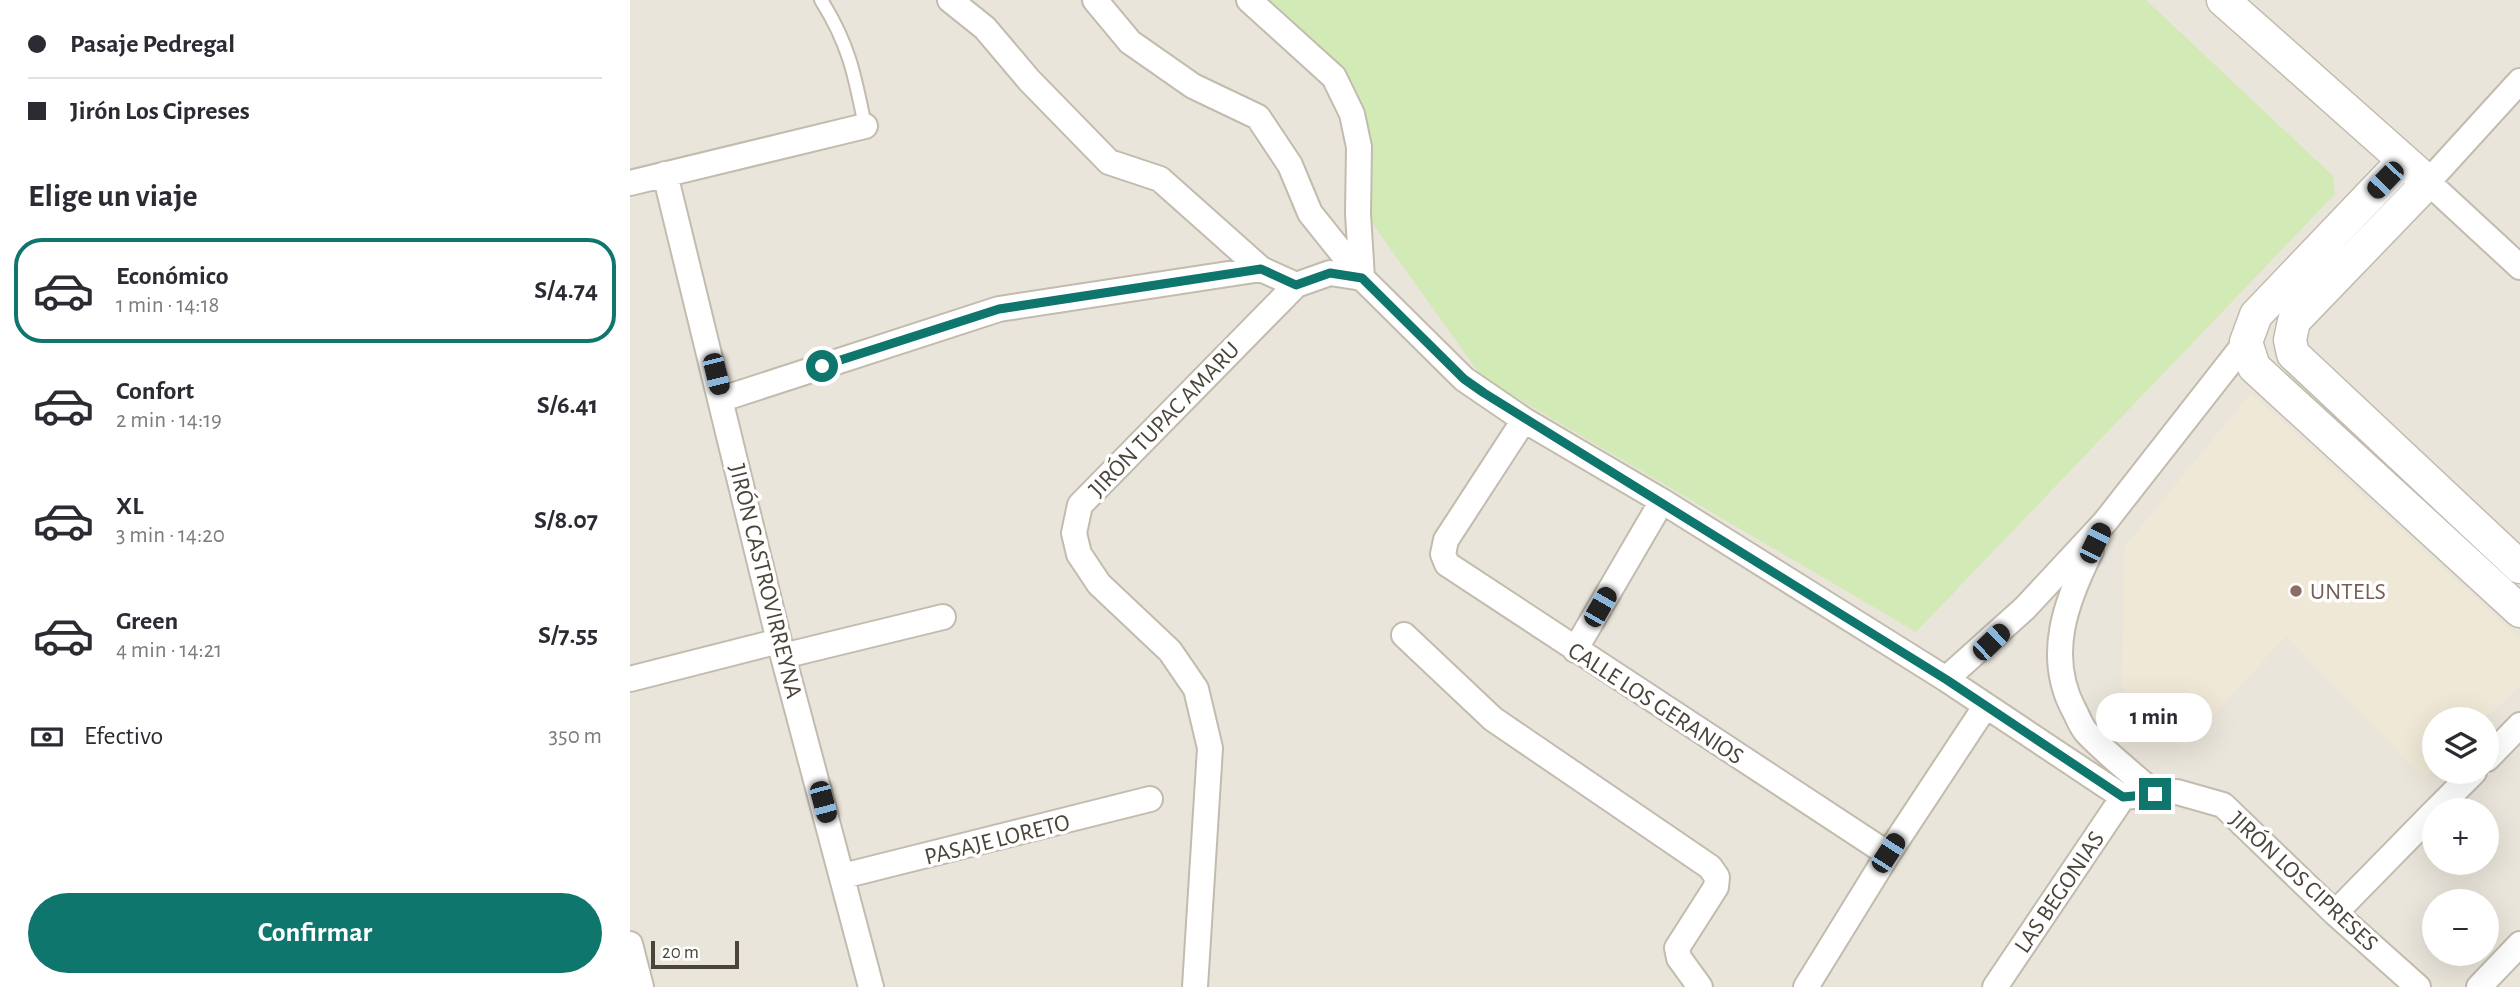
<!DOCTYPE html>
<html lang="es">
<meta charset="utf-8">
<style>
:root{--surface:#fff;--page:#f7f7f7;--text:#2b2b33;--muted:#7c7c81;--line:#e1e1e2;--accent:#0f766e}
body{margin:0;font-family:"Alegreya Sans",sans-serif;background:var(--page);color:var(--text);height:100vh;display:flex;flex-direction:column;font-size:26px;white-space:nowrap}
*{box-sizing:border-box;margin:0}
p{font-size:23px;color:var(--muted)}
.icon{flex:none;width:38px;height:38px;fill:none;stroke:currentColor;stroke-width:2;stroke-linecap:round;stroke-linejoin:round}
.map{position:relative;flex:1;overflow:hidden}
.drawer{display:flex;flex-direction:column;background:var(--surface);width:630px}
.drawer>*{flex:none}
.hud{display:grid;align-content:center;height:154px;padding:0 28px;background:var(--surface)}
.controls{position:absolute;left:1792px;top:707px;display:grid;gap:14px}
.controls a{display:grid;place-items:center;width:77px;height:77px;border-radius:50%;background:var(--surface);box-shadow:0 7px 28px #0002;font-size:35px}
.scale{position:absolute;left:21px;bottom:18px;width:88px;box-sizing:border-box;padding-left:7px;border:4px solid #4b4439;border-top:0;font-size:19px;line-height:24px;white-space:nowrap;color:#4b4439;-webkit-text-stroke:5px #fff;paint-order:stroke}
.end{position:absolute;width:32px;height:32px;margin:-16px;border:9px solid #0f766e;background:#fff;box-shadow:0 0 0 4px #fff}
.from{border-radius:50%}
.bubble{position:absolute;height:49px;border-radius:24px;background:var(--surface);box-shadow:0 7px 28px #0002;font-size:23px;font-weight:700;line-height:49px;text-align:center}
.car{position:absolute;width:21px;height:42px;margin:-21px -10px;border-radius:9px;box-shadow:0 0 5px 2px #0007;background:linear-gradient(#222 24%,#8ab4d8 0 40%,#222 0 76%,#8ab4d8 0 86%,#222 0)}
.hud b{display:flex;align-items:center;gap:24px;height:66px;font-size:26px}
.hud b+b{border-top:2px solid var(--line)}
.hud i{width:18px;height:18px;background:var(--text)}
ul{padding:0;list-style:none}
li{display:flex;align-items:center;gap:21px;height:105px;margin:0 14px 10px;padding:0 14px;border:4px solid transparent;border-radius:28px}
li div{flex:1}
li b{display:block;font-size:26px}
li em{font-style:normal;font-weight:700}
li.current{border-color:var(--accent)}
li>.icon{width:63px;height:63px;stroke-width:1.5}
h2{padding:0 28px;font-size:32px;line-height:84px}
.pay{display:flex;align-items:center;gap:18px;height:77px;padding:0 28px;font-size:26px}
.pay p{margin-inline-start:auto}
.primary-button{display:flex;gap:14px;margin-top:auto;padding:14px 28px}
.primary-button a{flex:1;height:80px;border-radius:42px;background:var(--accent);color:#fff;font-size:28px;font-weight:700;line-height:80px;text-align:center}
main{display:flex;flex:1;min-height:0}
.map>svg:first-child{display:block}
.residential{fill:#eae5da;fill-rule:evenodd}
.education{fill:#efe8d6}
.green{fill:#d2eab5}
.lines{fill:none;stroke-linecap:round;stroke-linejoin:round}
.service-casing{stroke:#c2bbae;stroke-width:16}
.minor-casing{stroke:#c2bbae;stroke-width:28}
.tertiary-casing{stroke:#c2bbae;stroke-width:35}
.service{stroke:#fff;stroke-width:12}
.minor{stroke:#fff;stroke-width:24}
.tertiary{stroke:#fff;stroke-width:32}
.route{stroke:#0f766e;stroke-width:9}
.education-dot{fill:#8d6e63;stroke:#fff;stroke-width:2.5}
.labels{text-anchor:middle;stroke-width:7;stroke-linejoin:round;paint-order:stroke}
.street-label{font-size:24px;fill:#4b4439;stroke:#fff}
.education-label{font-size:24px;fill:#785e54;stroke:#fff;text-anchor:start}
</style>
<main>
<section class="drawer">
<div class="hud">
<b><i class="from"></i>Pasaje Pedregal</b>
<b><i></i>Jirón Los Cipreses</b>
</div>
<h2>Elige un viaje</h2>
<ul>
<li class="current"><svg class="icon" aria-label="car" viewBox="0 0 24 24"><path d="M5 17H2v-5l4-1 3-4h7l3 4 3 1v5h-3M9 17h6M6 11h13"/><circle cx="7" cy="17" r="2"/><circle cx="17" cy="17" r="2"/></svg><div><b>Económico</b><p>1 min · 14:18</p></div><em>S/4.74</em></li>
<li><svg class="icon" aria-label="car" viewBox="0 0 24 24"><path d="M5 17H2v-5l4-1 3-4h7l3 4 3 1v5h-3M9 17h6M6 11h13"/><circle cx="7" cy="17" r="2"/><circle cx="17" cy="17" r="2"/></svg><div><b>Confort</b><p>2 min · 14:19</p></div><em>S/6.41</em></li>
<li><svg class="icon" aria-label="car" viewBox="0 0 24 24"><path d="M5 17H2v-5l4-1 3-4h7l3 4 3 1v5h-3M9 17h6M6 11h13"/><circle cx="7" cy="17" r="2"/><circle cx="17" cy="17" r="2"/></svg><div><b>XL</b><p>3 min · 14:20</p></div><em>S/8.07</em></li>
<li><svg class="icon" aria-label="car" viewBox="0 0 24 24"><path d="M5 17H2v-5l4-1 3-4h7l3 4 3 1v5h-3M9 17h6M6 11h13"/><circle cx="7" cy="17" r="2"/><circle cx="17" cy="17" r="2"/></svg><div><b>Green</b><p>4 min · 14:21</p></div><em>S/7.55</em></li>
</ul>
<div class="pay"><svg class="icon" aria-label="cash" viewBox="0 0 24 24"><path d="M3 7h18v10H3z"/><circle cx="12" cy="12" r="2"/></svg>Efectivo<p>350 m</p></div>
<div class="primary-button"><a>Confirmar</a></div>
</section>
<div class="map">
<svg width="1890" height="987" viewBox="0 0 1890 987">
<rect width="100%" height="100%" fill="#f6f3ec"/>
<path class="residential" d="M0,0H1890V987H0ZM1804,719H1857V772H1804ZM1804,810H1857V863H1804ZM1804,901H1857V954H1804Z"/>
<path class="education" d="M1621,393L1890,639V685L1855,719H1804V769L1794,778L1656,636L1553,748L1492,687L1495,546Z"/>
<path class="green" d="M629,0H1516L1703,176L1705,194L1286,632L863,384L847,370L737,216V138Z"/>
<g class="lines">
<g class="service-casing">
<path id="service" d="M191,0C219,44 225,76 235,126"/>
</g>
<g class="minor-casing">
<path id="minor" d="M320,0L355,28L399,80L479,162L530,179L631,269L666,285
M465,0L500,42L563,86L628,117L660,165L680,213L732,278
M619,0L704,77L722,114L729,147L728,214L732,278
M1890,81L1798,182L1890,267
M35,174L149,641L241,987
M0,183L235,126
M92,399L369,309L631,269
M894,420L816,540L813,554L817,564L1258,854
M1461,551C1436,601 1415,656 1444,710C1448,717 1451,727 1457,733C1478,755 1503,774 1525,794
M774,635L863,719L1080,867L1087,877L1086,887L1047,948L1049,958L1070,987
M945,650L1032,501
M153,656L313,617
M0,679L149,641
M1316,679L1395,608L1475,522L1616,342
M1857,759L1890,725
M1806,810L1844,772
M213,876L520,799
M1705,913L1804,812
M0,944L11,987
M565,987L580,748L566,689L540,651L469,584L449,554L444,533L450,505L666,285L700,273L732,278L834,379L894,420L1032,501L1316,679L1493,797L1547,792L1593,805L1705,913L1788,987
M1176,987L1258,854L1355,707
M1365,987L1493,797
M1849,987L1890,944"/>
</g>
<g class="tertiary-casing">
<path id="tertiary" d="M1593,0L1798,182L1664,321L1660,340L1663,354L1890,567
M1773,161L1626,315L1616,342L1624,367L1890,611"/>
</g>
<use href="#service" class="service"/>
<use href="#minor" class="minor"/>
<use href="#tertiary" class="tertiary"/>
</g>
<g class="lines">
<path class="route" d="M192,366L369,309L631,269L666,285L700,273L732,278L834,379L854,393L1317,680L1493,797L1525,794"/>
</g>
<circle class="education-dot" cx="1666" cy="591" r="7"/>
<g class="labels">
<g class="street-label">
<text transform="translate(534 419) rotate(-46)" y="8">JIRÓN TUPAC AMARU</text>
<text transform="translate(136 581) rotate(76)" y="8">JIRÓN CASTROVIRREYNA</text>
<text transform="translate(1026 703) rotate(33)" y="8">CALLE LOS GERANIOS</text>
<text transform="translate(367 839) rotate(-14)" y="8">PASAJE LORETO</text>
<text transform="translate(1674 881) rotate(43)" y="8">JIRÓN LOS CIPRESES</text>
<text transform="translate(1429 892) rotate(-56)" y="8">LAS BEGONIAS</text>
</g>
<g class="education-label">
<text x="1680" y="599">UNTELS</text>
</g>
</g>
</svg>
<div class="controls">
<a><svg class="icon" aria-label="layers" viewBox="0 0 24 24"><path d="M12 4l9 5-9 5-9-5zM3 14l9 5 9-5"/></svg></a>
<a>+</a>
<a>−</a>
</div>
<div class="scale">20 m</div>
<i class="end from" style="left:192px;top:366px"></i>
<i class="end" style="left:1525px;top:794px"></i>
<div class="bubble" style="left:1466px;top:693px;width:116px">1 min</div>
<i class="car" style="left:1755px;top:180px;rotate:224deg"></i>
<i class="car" style="left:86px;top:374px;rotate:166deg"></i>
<i class="car" style="left:1465px;top:543px;rotate:26deg"></i>
<i class="car" style="left:970px;top:607px;rotate:30deg"></i>
<i class="car" style="left:1361px;top:642px;rotate:46deg"></i>
<i class="car" style="left:193px;top:802px;rotate:165deg"></i>
<i class="car" style="left:1258px;top:853px;rotate:33deg"></i>
</div>
</main>
